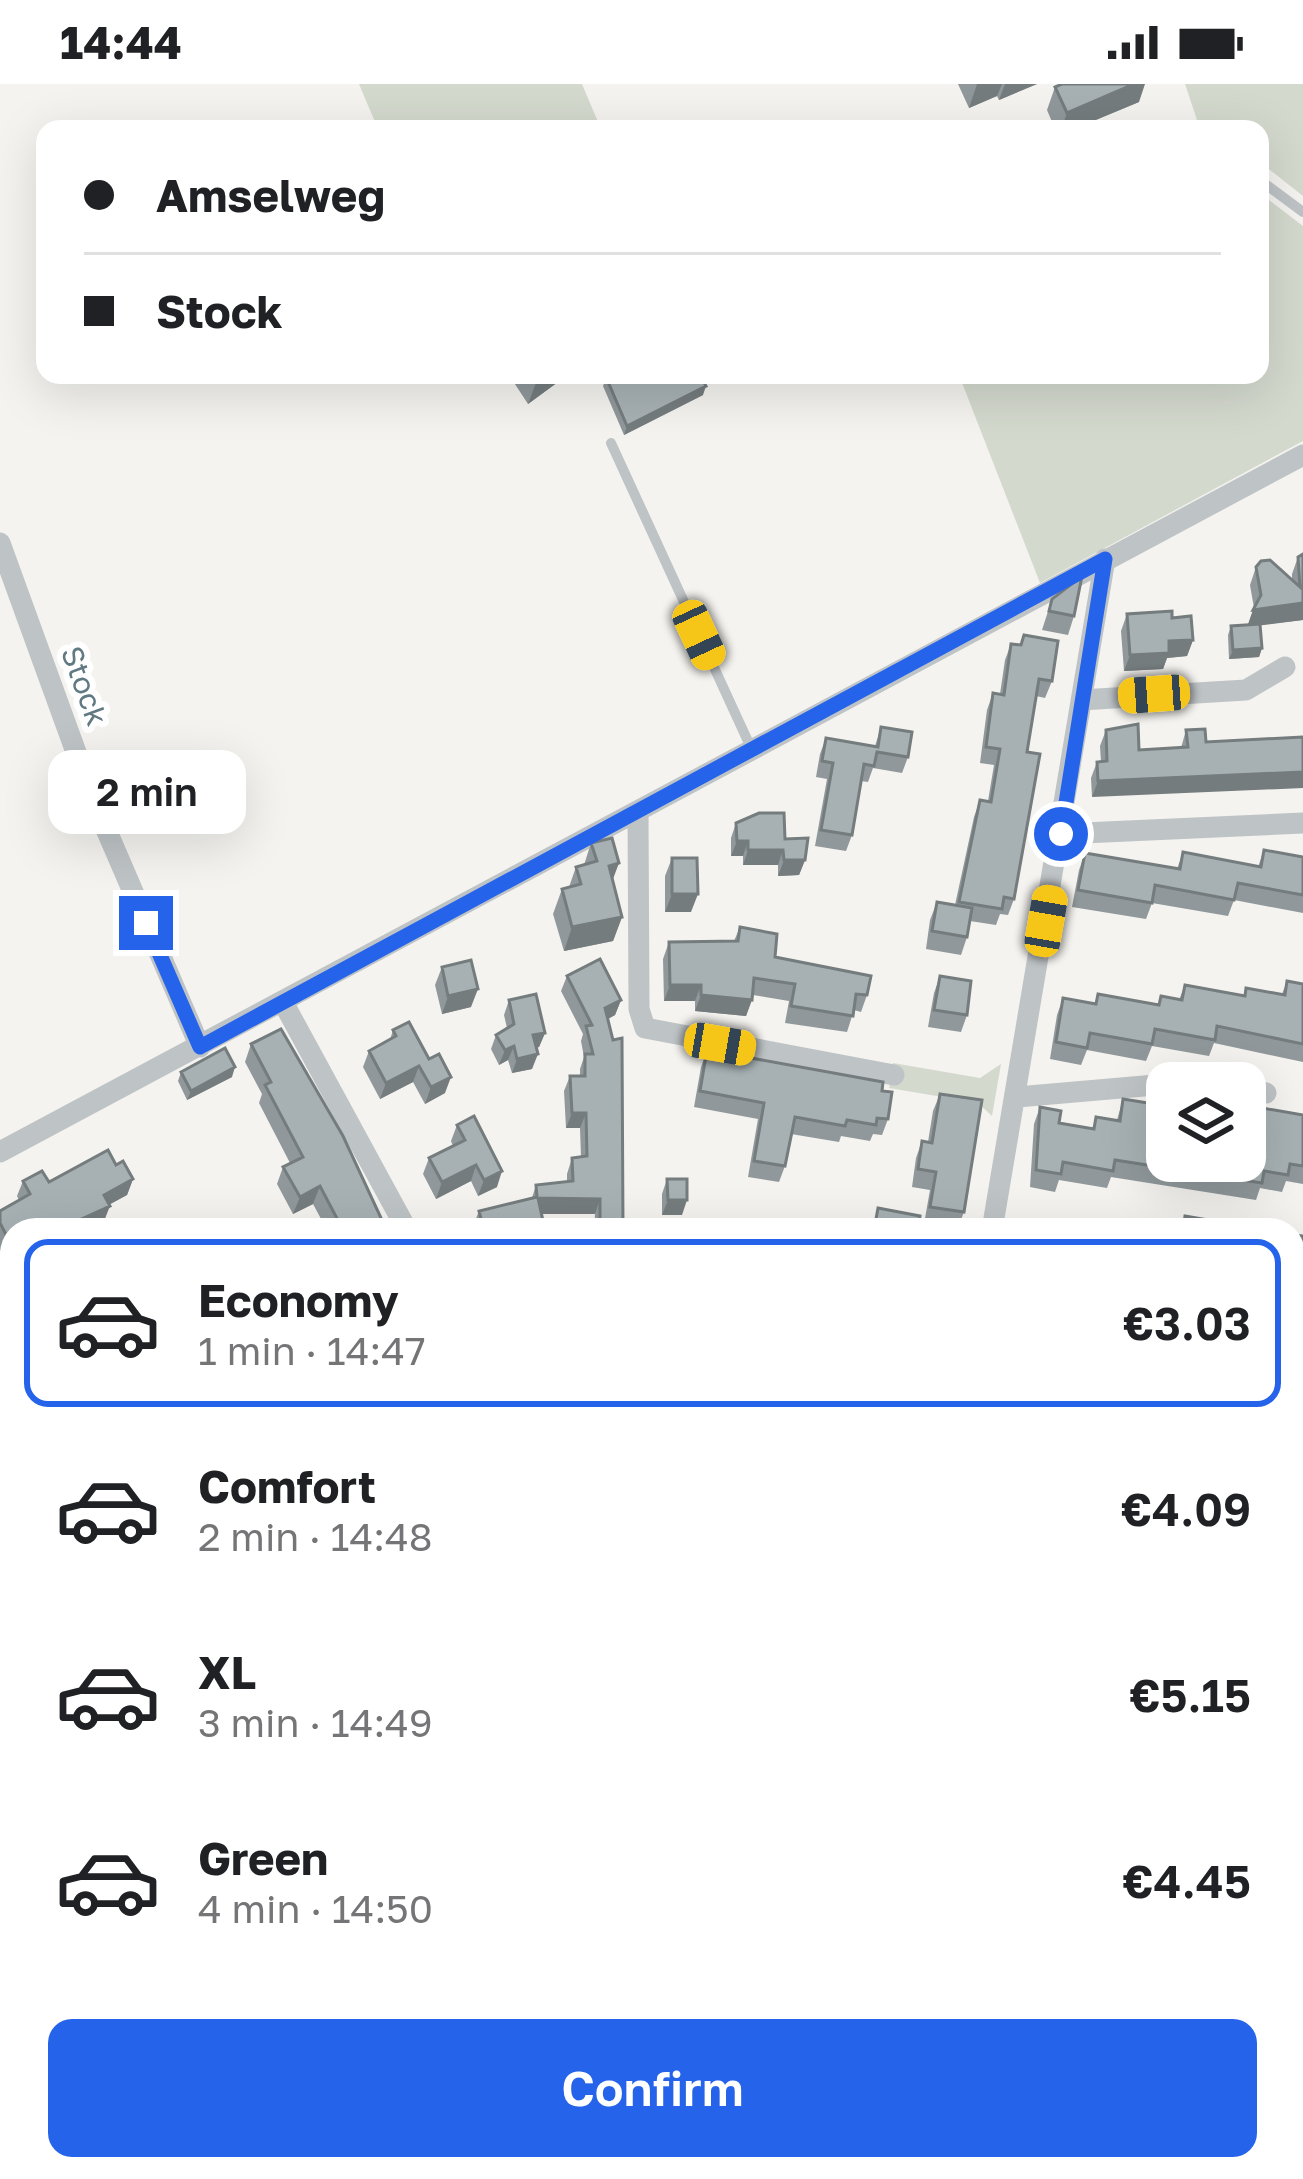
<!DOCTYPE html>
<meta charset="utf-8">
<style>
:root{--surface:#fff;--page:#f6f6f6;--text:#202124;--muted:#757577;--line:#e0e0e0;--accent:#2563eb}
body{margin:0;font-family:"Golos Text",sans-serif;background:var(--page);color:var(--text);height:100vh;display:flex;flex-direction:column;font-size:45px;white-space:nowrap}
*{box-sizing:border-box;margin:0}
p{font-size:39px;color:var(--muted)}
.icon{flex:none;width:66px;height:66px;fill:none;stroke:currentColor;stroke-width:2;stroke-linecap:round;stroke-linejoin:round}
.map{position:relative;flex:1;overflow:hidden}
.side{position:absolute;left:0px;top:1134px;width:1305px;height:963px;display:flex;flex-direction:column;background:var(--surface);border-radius:36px 36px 0 0;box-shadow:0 12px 48px #0002}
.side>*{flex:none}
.hud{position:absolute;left:36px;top:36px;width:1233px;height:264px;border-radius:24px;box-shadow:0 12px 48px #0002;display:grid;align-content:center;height:264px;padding:0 48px;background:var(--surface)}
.fabs{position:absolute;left:1146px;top:978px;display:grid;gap:24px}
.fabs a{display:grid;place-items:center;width:120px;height:120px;border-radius:24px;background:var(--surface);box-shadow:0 12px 48px #0002;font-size:60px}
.end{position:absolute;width:54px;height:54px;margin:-27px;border:15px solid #2563eb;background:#fff;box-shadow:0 0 0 6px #fff}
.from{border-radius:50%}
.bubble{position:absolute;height:84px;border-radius:24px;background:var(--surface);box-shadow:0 12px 48px #0002;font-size:39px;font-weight:600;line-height:84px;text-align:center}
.car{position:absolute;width:36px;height:72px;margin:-36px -18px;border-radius:15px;box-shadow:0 0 9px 3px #0007;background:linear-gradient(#f5c518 24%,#345 0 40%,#f5c518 0 76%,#345 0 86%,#f5c518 0)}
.hud b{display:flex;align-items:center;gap:42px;height:114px;font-size:45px}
.hud b+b{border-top:3px solid var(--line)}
.hud i{width:30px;height:30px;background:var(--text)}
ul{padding:21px 0 0;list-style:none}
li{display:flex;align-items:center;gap:36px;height:168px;margin:0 24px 18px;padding:0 24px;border:6px solid transparent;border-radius:24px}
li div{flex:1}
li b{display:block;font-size:45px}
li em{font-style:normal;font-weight:600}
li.current{border-color:var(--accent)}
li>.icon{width:108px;height:108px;stroke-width:1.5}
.cta{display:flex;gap:24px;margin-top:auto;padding:24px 48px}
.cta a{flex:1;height:138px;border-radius:24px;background:var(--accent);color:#fff;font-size:48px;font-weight:600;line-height:138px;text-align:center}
.status{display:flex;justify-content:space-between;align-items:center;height:84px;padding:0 60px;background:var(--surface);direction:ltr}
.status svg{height:33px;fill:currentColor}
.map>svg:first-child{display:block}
.green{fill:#d4d9ce}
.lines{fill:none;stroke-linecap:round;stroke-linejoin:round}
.secondary-casing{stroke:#aeb6b9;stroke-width:34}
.lane{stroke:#bec3c6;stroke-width:10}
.street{stroke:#bec3c6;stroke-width:21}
.secondary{stroke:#fff;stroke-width:30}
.wall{fill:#90989b}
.shaded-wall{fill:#757c7e}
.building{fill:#a7b1b4;stroke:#757c7e;stroke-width:3}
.route{stroke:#2563eb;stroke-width:15}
.labels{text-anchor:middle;stroke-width:12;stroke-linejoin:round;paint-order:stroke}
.street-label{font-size:30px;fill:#617982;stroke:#fff}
</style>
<div class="status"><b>14:44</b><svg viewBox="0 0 49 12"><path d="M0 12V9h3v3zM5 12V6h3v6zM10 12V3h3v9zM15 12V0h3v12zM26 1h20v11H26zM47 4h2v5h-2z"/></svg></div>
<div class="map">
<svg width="1303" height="2095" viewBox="0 0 1303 2095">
<rect width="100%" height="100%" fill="#f4f3ef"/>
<path class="green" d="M359,0H582L601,45H378Z
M1185,0H1303V112L1260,78V45H1200Z
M1260,109L1303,142V357L1040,499L959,291H1260Z
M893,979L980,994L1001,980L992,1032L978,1019L889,1004Z"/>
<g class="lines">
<g class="secondary-casing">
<path id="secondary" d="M1293,1495L1303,1493
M0,1621L12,1622"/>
</g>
<path class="lane" d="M1260,96L1303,128
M611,359L752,666"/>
<path class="street" d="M0,459L93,715L200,963
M1081,616L1246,606L1285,583
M638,728L639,925L645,944L894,991
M1061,750L1303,739
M284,920L407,1146
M1176,999H1223
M1245,1004L1266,1009
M1017,1013L1167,1000
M0,1068L1303,371
M992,1146L1105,475
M1293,1990L1303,1989
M147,2095V2085
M476,2095L478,2085
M849,2095L850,2085
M1109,2095L1111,2085"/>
<use href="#secondary" class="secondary"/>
</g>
<path class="wall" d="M958,0H1037L999,16L997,12L969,24Z
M1055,3L1139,18L1074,45H1055L1047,26Z
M509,291H561L558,298L528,320Z
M606,293L703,311L624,351L603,302Z
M1303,470V536L1260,541L1262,564L1259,573L1229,575L1228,551L1231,542L1248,541L1254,524L1250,501L1256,483L1292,496V490L1298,473Z
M1052,515L1074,532L1068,551L1042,546Z
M1127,530L1172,534L1193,556L1187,572L1167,574L1163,585L1124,587L1121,547Z
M1024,551L1052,597L1045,614L1036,612L1027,668L1014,815L1008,831L1000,830L996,841L970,837L967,853L961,871L926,865L930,836L937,818L955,821L974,733L980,716L988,717L994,681L980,679L987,626L993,609L1000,610L1005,576L1011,560L1020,561Z
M881,643L908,673L902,689L873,684L868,698L861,697L852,751L846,767L815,762L827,695L816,693L820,670L826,654L875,662Z
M1106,646L1139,666L1181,664L1186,646L1206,658L1092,713L1091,694L1097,678H1101L1100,662Z
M736,739L785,755L805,776L799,791L778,792V781H743V772H731V754Z
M591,759L612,797L622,833L613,857L564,867L553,830L562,805L569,803L576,783L584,781Z
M1264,766L1303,773V829L1234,816L1228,832L1152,819L1146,835L1072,823L1079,786L1085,769L1177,785L1183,768L1258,783Z
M672,774L691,828H665V792Z
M740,843L775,873L867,911L861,928L854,926L847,948L785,939L789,917L753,911L746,932L695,927V917H664L663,875L669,858L734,857Z
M442,883L471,923L442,930L435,901Z
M567,892L621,916L615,931L608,935L623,1146H594L595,1130H542L545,1146H474L473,1142L479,1127L532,1114L536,1101L567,1097V1090L572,1074L581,1073L580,1044H566L564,1007L570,992H580V985L584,973L581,957L583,950L561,907Z
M940,892L967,931L961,948L928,943L934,909Z
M1287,897L1303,900V978L1214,959L1209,972L1152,962L1146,977L1087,966L1081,981L1050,975L1057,931L1063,914L1095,920L1098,910L1158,921L1161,912L1179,916L1185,901L1243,912L1246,904L1282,910Z
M509,916L545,949L539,963L536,964L532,985L512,989L508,976L499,981L491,965L496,951L507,944L504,931Z
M393,946L429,975L445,1009L425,1020L413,998L380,1015L363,983L369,967L390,956Z
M251,960L378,1146H327L313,1120L293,1130L277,1100L283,1083L290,1079L259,1019L262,1010L245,978Z
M707,966L882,1007L888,1035L882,1051L873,1050L870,1057L841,1052L839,1058L791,1050L785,1082L779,1098L748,1093L758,1035L694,1023L701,983Z
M181,988L232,993L187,1016L178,997Z
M940,1010L964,1128L957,1146L924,1140L930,1106L912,1103L916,1074L922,1057L928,1058L933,1027Z
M1123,1015L1167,1022L1303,1031V1100L1286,1097L1282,1108L1260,1104L1256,1116L1111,1093L1107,1104L1059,1096L1055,1108L1030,1103L1034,1040L1040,1023L1059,1039L1092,1045L1096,1033L1117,1036Z
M457,1041L497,1103L478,1112L471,1097L436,1115L423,1090L429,1074L453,1062L451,1057Z
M116,1081L133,1095L127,1111L109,1121L104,1137L85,1146H12V1180L9,1182L0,1165V1127L19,1116L17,1112L23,1097L49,1098Z
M667,1095L682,1131H662V1110Z
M1293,1151L1302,1191L1296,1208L1293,1207Z
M1293,1212L1303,1301L1297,1318H1293Z
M1293,1398L1303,1400V1442L1293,1440Z
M5,1468H12V1513H0V1483Z
M46,2085H114V2095H47Z
M675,2085H724L720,2095L675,2087Z
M1168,2085H1246L1243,2095H1167Z"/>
<path class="shaded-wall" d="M977,0H1002L997,12L969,24Z
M1005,0H1037L999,16Z
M1134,0H1145L1139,18L1074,45H1061L1067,29Z
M539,291H561L558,298L528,320Z
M706,302L703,311L624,351L627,342Z
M1303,519V536L1247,543L1253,526Z
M1193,556L1187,572L1167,574L1163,585L1124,587L1130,571L1169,557Z
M1262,564L1259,573L1229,575L1233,566Z
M1303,687V704L1092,713L1098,697Z
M737,757H748L743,772H731Z
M748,766H783L778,781H743Z
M784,776H805L799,791L778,792Z
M619,779L610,803L609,782Z
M672,810H698L691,828H665Z
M622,833L613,857L564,867L572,843Z
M670,901H701L695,917H664Z
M478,905L471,923L442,930L448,912Z
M701,911L752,916L746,932L695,927Z
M621,916L615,931L600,939L605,924Z
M545,949L539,963L528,966L533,951Z
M514,962L508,976L499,981L505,966Z
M538,970L532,985L512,989L517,975Z
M419,982L413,998L380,1015L386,999Z
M235,983L232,993L187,1016L191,1007Z
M451,993L445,1009L425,1020L431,1003Z
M572,1029H586L580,1044H566Z
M476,1081L471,1097L436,1115L442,1098Z
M502,1087L497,1103L478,1112L484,1096Z
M133,1095L127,1111L98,1126L104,1111Z
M320,1102L313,1120L293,1130L300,1113Z
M538,1114L600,1115L595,1130H532Z
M668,1116H687L682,1131H662Z
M110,1122L104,1137L85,1146H57Z
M382,1136L378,1146H364Z
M12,1304V1312L0,1318L3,1309Z
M5,1495H12V1513H0Z
M1303,1571V1586L1293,1588V1573Z"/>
<path class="building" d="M1062,0H1134L1067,29L1055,3Z
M611,291H700L706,302L627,342L606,293Z
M1303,470V519L1253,526L1261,511L1256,483L1261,477L1270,476L1300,503L1298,473Z
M1082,492L1074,532L1049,527L1052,515Z
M1172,527V534L1191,532L1193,556L1169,557V569L1130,571L1127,530Z
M1260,540L1262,564L1233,566L1231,542Z
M1024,551L1058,557L1052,597L1039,595L1027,668L1040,670L1014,815L1004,813L1002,825L959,818L980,716L991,718L1000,665L986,663L993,609L1004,611L1011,560L1021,561Z
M1138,640L1139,666L1188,663L1186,646L1205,645L1206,658L1303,653V688L1098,697L1097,678L1107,677L1106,646Z
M881,643L912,648L908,673L877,668L874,682L864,680L852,751L821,746L833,679L822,677L826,654L878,663Z
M759,729H784L785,755L808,754L805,776H784L783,766H748V757H737L736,739Z
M612,754L619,779L609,782L622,833L572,843L562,805L581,800L576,783L597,777L591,759Z
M1264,766L1303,773V811L1238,799L1234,816L1155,801L1152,819L1078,806L1085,769L1180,785L1183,768L1261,783Z
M672,774H697L698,810H672Z
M937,818L972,824L967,853L932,847Z
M740,843L777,850L775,873L871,892L867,911L856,910L853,932L791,922L795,900L754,894L752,916L701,911V901H670L669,858L738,857Z
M600,875L621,916L605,924L613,956L622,954L623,1146H600V1115L538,1114L545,1146H523L522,1141L500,1146H484L479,1127L537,1113L536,1101L573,1097L572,1074L587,1072L586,1029H572L570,992H585V970H593L586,942L592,941L567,892Z
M471,876L478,905L448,912L442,883Z
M940,892L971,897L967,931L934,926Z
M1287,897L1303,900V960L1217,942L1215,956L1155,945L1152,960L1090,949L1087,964L1056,958L1063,914L1096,920L1098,910L1159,921L1161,912L1182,916L1185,901L1245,912L1246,904L1285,911Z
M536,910L545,949L533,951L538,970L517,975L514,962L505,966L496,951L514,940L509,916Z
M409,938L429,975L439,970L451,993L431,1003L419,982L386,999L369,967L396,952L393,946Z
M281,945L343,1052L382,1136L364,1146H343L320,1102L300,1113L283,1083L303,1073L265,1001L271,998L251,960Z
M225,964L235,983L191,1007L181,988Z
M707,966L883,998L882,1007L892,1008L888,1035L877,1034L876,1041L847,1036L845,1042L795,1033L785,1082L754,1077L764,1019L700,1007Z
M940,1010L982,1016L964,1128L930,1123L936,1088L918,1085L922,1057L932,1059Z
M1123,1015L1167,1022V1077H1245V1021L1303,1031V1082L1290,1080L1288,1091L1264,1087L1262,1099L1115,1076L1113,1087L1063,1078L1061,1090L1036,1086L1040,1023L1061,1027L1059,1039L1094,1045L1096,1033L1120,1037Z
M474,1032L502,1087L484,1096L476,1081L442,1098L429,1074L465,1056L457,1041Z
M108,1066L116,1081L123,1077L133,1095L104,1111L110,1122L57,1146H12V1162L0,1139V1127L30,1110L23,1097L42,1087L49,1098Z
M667,1095H687V1116H668Z
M878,1124L920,1132L918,1146H874Z
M1185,1132L1266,1146H1183Z
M1293,1151L1303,1152L1302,1191L1293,1190Z
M1293,1212L1303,1214V1301L1293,1300Z
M5,1276L12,1289V1304L3,1309L1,1327L0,1279Z
M1293,1398L1303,1400V1425L1293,1423Z
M5,1468H12V1495H5Z
M1303,1530V1571L1293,1573V1558H1295L1293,1531Z
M1293,1650L1303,1652V1772L1299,1791L1293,1790Z
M0,1915L4,1916L2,1940L0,1941Z
M54,2085H114V2095H54Z
M284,2085H308L313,2089V2095H283Z
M422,2085H441V2095H389L388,2086L422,2087Z
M508,2085H548L547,2095H507Z
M587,2085H637L635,2095H586Z
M776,2085H818L816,2095H775Z
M882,2085H915L913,2095H881Z
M1061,2085H1087L1086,2095H1060Z
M1173,2085H1246L1245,2091L1240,2090L1239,2095H1225L1173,2087Z
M986,2086L1017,2091L1016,2095H984Z"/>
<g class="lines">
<path class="route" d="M146,839L200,963L1105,475L1061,750"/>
</g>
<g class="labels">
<g class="street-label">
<text transform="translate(84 602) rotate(70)" y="10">Stock</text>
</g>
</g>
</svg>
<div class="fabs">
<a><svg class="icon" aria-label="layers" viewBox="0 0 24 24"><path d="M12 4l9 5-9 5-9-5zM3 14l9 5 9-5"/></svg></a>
</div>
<i class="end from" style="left:1061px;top:750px"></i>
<i class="end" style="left:146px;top:839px"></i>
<div class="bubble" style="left:48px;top:666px;width:198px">2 min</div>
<i class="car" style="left:699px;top:551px;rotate:155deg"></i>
<i class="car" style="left:1154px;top:610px;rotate:266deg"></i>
<i class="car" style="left:1046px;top:837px;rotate:10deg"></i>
<i class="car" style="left:720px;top:960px;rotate:100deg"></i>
<div class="hud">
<b><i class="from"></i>Amselweg</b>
<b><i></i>Stock</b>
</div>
<section class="side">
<ul>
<li class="current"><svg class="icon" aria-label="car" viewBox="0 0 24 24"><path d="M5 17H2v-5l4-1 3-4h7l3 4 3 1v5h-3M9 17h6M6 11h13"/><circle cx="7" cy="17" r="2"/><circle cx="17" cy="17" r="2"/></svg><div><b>Economy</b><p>1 min · 14:47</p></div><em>€3.03</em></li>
<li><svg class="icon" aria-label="car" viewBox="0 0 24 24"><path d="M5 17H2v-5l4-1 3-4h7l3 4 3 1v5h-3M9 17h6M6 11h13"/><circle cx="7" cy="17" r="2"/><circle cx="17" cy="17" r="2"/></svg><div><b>Comfort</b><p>2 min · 14:48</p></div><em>€4.09</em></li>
<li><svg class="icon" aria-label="car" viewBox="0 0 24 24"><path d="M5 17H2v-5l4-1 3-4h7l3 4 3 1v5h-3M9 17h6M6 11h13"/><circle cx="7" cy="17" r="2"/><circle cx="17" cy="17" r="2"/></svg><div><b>XL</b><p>3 min · 14:49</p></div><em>€5.15</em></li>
<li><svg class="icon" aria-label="car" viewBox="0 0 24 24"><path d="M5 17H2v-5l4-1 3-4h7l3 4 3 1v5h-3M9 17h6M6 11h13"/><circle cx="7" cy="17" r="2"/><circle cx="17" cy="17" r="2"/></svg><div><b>Green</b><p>4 min · 14:50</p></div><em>€4.45</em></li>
</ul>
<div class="cta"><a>Confirm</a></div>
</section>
</div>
